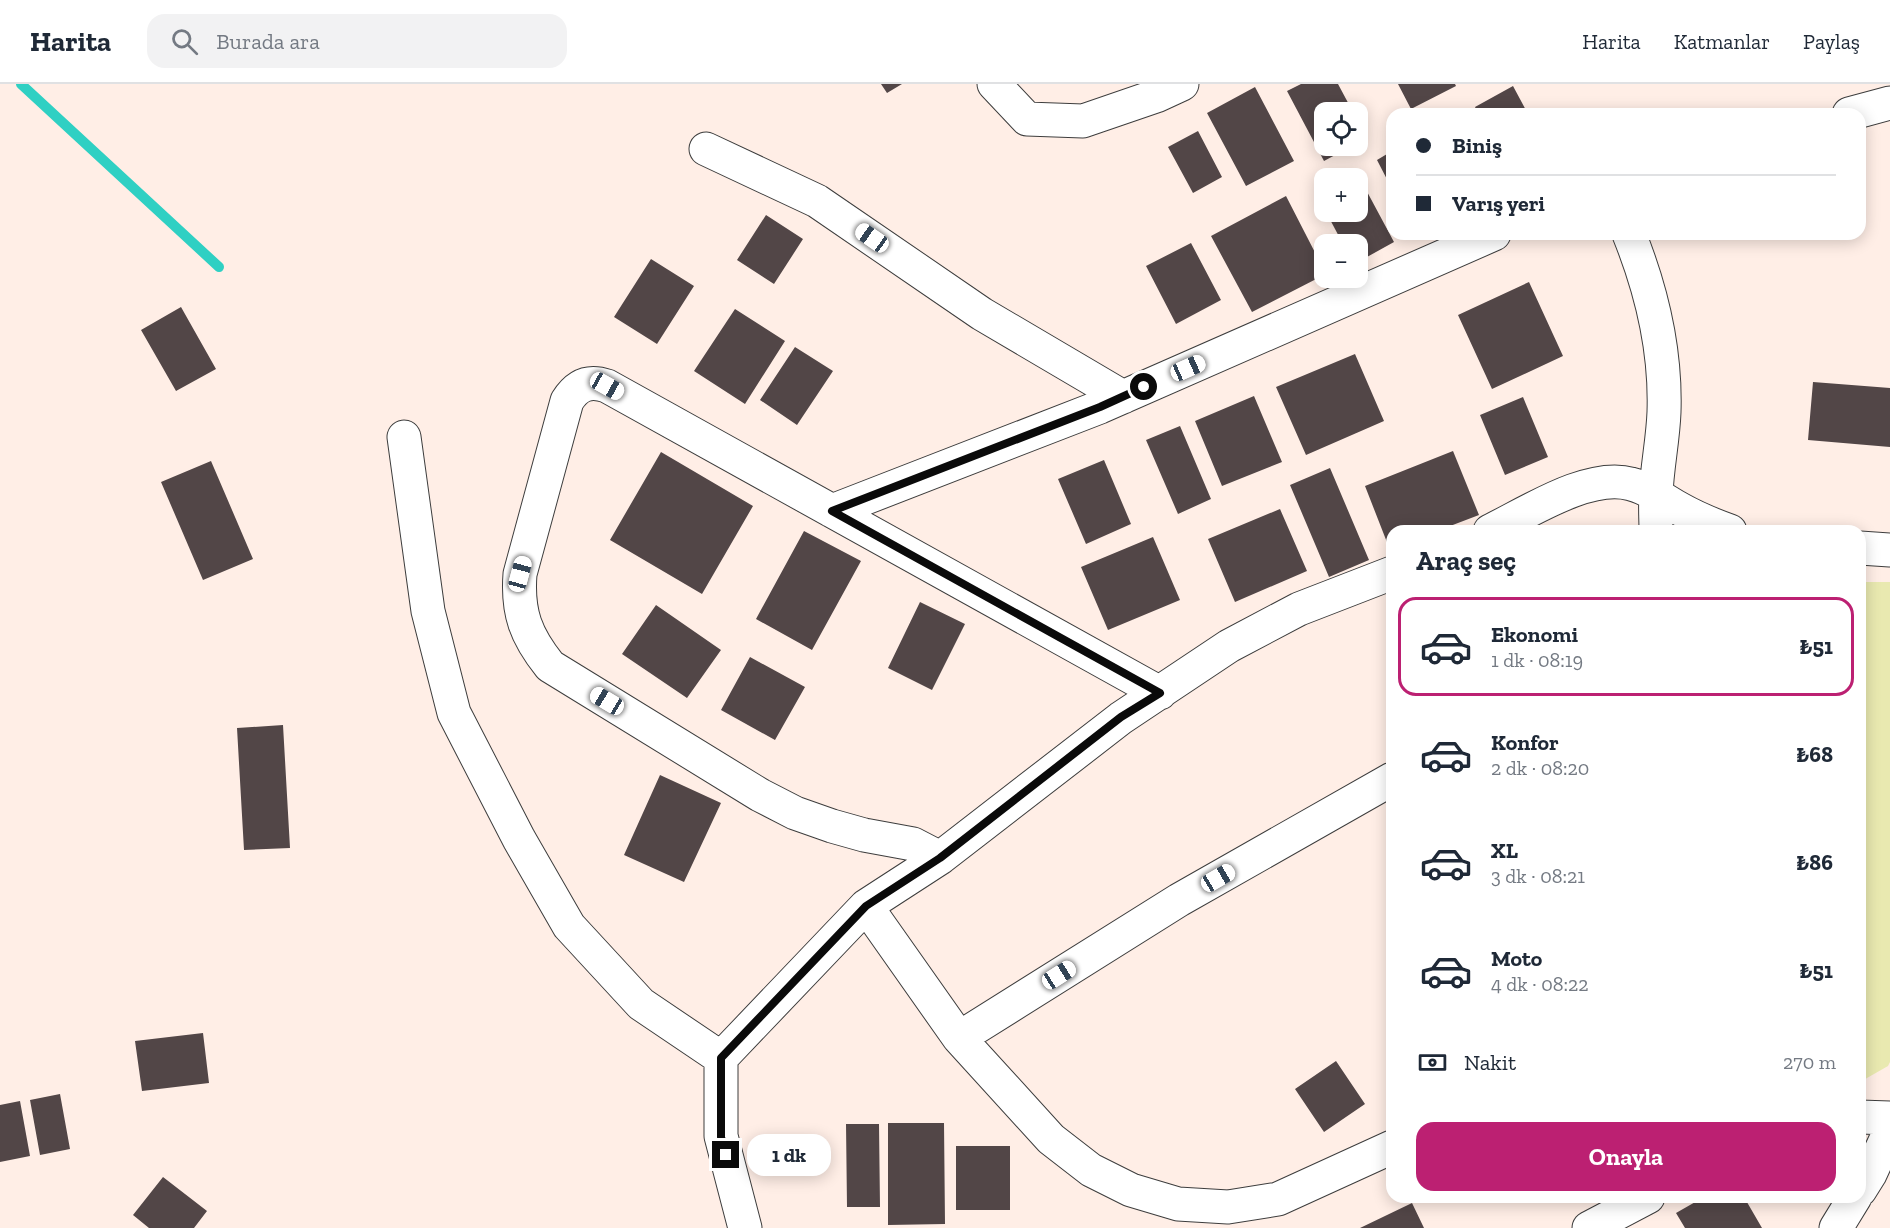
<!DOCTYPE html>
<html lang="tr">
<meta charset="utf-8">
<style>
:root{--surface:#fff;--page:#f2f2f3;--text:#1f2937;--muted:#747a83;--line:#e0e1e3;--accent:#bc2072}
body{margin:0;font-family:"Zilla Slab",serif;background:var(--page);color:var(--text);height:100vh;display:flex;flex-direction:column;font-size:22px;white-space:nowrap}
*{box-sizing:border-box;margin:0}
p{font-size:20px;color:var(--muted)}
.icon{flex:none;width:33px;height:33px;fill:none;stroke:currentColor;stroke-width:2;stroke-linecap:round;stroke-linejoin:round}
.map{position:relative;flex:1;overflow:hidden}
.drawer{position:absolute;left:1386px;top:441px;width:480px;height:678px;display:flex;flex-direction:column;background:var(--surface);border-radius:18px;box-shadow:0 3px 15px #0003}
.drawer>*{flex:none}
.guide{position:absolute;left:1386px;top:24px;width:480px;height:132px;border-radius:18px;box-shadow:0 3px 15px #0003;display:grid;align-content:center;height:132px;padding:0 30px;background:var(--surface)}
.fabs{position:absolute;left:1314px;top:18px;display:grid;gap:12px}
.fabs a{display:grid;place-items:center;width:54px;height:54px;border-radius:12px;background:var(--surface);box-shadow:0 3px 15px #0003;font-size:30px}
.end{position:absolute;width:27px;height:27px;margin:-14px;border:8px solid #0a0a0a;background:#fff;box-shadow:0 0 0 3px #fff}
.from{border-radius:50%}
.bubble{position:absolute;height:42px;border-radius:18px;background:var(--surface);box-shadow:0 3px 15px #0003;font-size:20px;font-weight:700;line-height:42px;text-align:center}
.car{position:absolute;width:18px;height:36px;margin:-18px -9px;border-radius:8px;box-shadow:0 0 4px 2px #0007;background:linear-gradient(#fff 24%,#345 0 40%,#fff 0 76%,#345 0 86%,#fff 0)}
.guide b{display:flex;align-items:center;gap:21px;height:57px;font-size:22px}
.guide b+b{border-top:2px solid var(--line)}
.guide i{width:15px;height:15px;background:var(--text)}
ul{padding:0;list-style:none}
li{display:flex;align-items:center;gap:18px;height:99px;margin:0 12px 9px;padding:0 18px;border:3px solid transparent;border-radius:18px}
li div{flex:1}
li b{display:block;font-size:22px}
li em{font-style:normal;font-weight:700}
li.active{border-color:var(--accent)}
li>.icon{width:54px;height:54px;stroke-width:1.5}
h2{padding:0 30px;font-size:27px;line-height:72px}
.pay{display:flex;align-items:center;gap:15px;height:66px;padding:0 30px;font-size:22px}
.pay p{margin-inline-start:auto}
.button{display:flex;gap:12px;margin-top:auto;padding:12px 30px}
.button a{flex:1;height:69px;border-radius:18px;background:var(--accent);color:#fff;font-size:24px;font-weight:700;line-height:69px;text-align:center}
header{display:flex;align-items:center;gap:36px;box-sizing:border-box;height:84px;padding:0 30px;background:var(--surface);border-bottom:2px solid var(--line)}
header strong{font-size:28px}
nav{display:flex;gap:33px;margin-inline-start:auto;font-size:21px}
.search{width:420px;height:54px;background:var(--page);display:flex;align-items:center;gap:15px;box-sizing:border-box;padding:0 21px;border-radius:18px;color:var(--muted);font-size:22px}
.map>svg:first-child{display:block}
.green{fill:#e9e9b0}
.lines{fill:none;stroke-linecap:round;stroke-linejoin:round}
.stream{stroke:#2fd0c3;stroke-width:10}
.building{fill:#524647}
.minor-casing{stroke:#3d3d3d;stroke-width:35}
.minor{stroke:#fff;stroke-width:33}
.route{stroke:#0a0a0a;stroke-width:8}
</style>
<header>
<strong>Harita</strong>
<div class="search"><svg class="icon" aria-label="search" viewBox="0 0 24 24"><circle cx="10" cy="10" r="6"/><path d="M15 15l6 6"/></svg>Burada ara</div>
<nav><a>Harita</a><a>Katmanlar</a><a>Paylaş</a></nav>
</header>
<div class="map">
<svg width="1890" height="1144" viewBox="0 0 1890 1144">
<rect width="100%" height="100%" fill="#ffeee6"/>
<path class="green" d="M1860,498H1890V978L1888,982L1860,998Z"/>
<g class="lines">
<path class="stream" d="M21,0L219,183"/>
</g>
<path class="building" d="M881,0H902L887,9Z
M1301,0H1338L1353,28H1324V62H1352L1324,77L1287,7Z
M1398,0H1455L1456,2L1411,25Z
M1513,2L1528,30H1478L1475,23Z
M1255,3L1294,77L1246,102L1207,29Z
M1358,37L1367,54L1358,59Z
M1198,47L1222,93L1193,109L1168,63Z
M1392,67V105L1377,76Z
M1357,89L1394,158L1358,178V160H1343L1326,128H1358V94H1347Z
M1286,112L1324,186V191L1252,228L1211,152Z
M766,131L803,155L774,200L737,176Z
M1191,159L1221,216L1176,240L1146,182Z
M651,175L694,202L657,260L614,233Z
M1529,198L1563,272L1492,305L1458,231Z
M181,223L216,285L176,307L141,246Z
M735,225L785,257L745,320L694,287Z
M795,263L833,287L797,341L760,316Z
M1355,270L1384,337L1306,371L1276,303Z
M1813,298L1890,304V363L1808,356Z
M1254,312L1282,378L1222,402L1195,337Z
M1523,313L1548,373L1505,391L1480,331Z
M1180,342L1211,415L1178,430L1146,356Z
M1453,367L1479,431L1437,447H1392V465L1390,466L1365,402Z
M661,368L753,422L702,510L610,456Z
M1104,376L1131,440L1086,460L1058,395Z
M211,377L253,475L203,496L161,398Z
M1330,384L1369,476L1329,493L1290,401Z
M1280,425L1307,487L1235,518L1208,455Z
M804,447L861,477L812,566L756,535Z
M1153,453L1180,516L1108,546L1081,483Z
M920,518L965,540L932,606L888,584Z
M656,521L721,566L687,614L622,570Z
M750,573L805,603L775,656L721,626Z
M283,641L290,764L244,766L237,644Z
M660,691L721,719L684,798L624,771Z
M203,949L209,999L142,1007L135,957Z
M1336,977L1365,1020L1324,1048L1295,1005Z
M60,1010L70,1065L40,1071L30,1016Z
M20,1017L30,1072L0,1078V1021Z
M888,1039H944L945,1140L888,1141Z
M846,1040H879L880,1123H847Z
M956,1062H1010V1126H956Z
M163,1093L207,1127L194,1144H149L133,1131Z
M1704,1113H1744L1762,1144H1685L1676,1129Z
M1412,1119L1424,1144H1360Z"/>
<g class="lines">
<g class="minor-casing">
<path id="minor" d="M994,0L1027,35L1083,37L1156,12L1182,0
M1849,30L1890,19
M706,65L817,117L982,230L1123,313
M1629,150C1652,207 1666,267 1664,328C1663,356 1657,383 1656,410C1655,423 1656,435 1656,447
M404,353L428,527L454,629L519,755L569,842L641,920L721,974
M832,427L1100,323L1494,150
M1490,447C1527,429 1589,388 1631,400C1648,404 1664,416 1680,425C1696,434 1713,441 1730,447
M1860,464L1890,466
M940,774L913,760L864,751L832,742L795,729L760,711L550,582C526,552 517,529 520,490L567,317C577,301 589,296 607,302L1160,609
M866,822L959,954L1051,1055L1091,1086L1131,1106L1178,1120L1228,1123L1278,1115L1392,1063
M959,954L1179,816L1392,695
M1860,1033L1890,1034
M1860,1106L1870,1090L1890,1047
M745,1144L721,1052V974L866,822L940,774L1121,634L1229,562L1299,525L1392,489
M1589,1144L1648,1113
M1836,1144L1855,1113"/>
</g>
<use href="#minor" class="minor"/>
</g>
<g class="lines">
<path class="route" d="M726,1071L721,1053V974L866,822L940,774L1121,633L1160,609L832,427L1100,323L1144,303"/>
</g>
</svg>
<div class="fabs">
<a><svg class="icon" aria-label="locate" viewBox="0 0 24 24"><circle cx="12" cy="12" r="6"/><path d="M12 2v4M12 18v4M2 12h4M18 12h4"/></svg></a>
<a>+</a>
<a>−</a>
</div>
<i class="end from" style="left:1144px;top:303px"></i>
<i class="end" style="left:726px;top:1071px"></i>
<div class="bubble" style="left:747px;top:1050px;width:84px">1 dk</div>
<i class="car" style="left:872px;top:154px;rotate:305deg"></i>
<i class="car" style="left:1188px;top:284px;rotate:66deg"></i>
<i class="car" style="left:607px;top:302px;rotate:119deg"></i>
<i class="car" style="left:520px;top:490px;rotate:15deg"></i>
<i class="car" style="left:607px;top:617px;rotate:301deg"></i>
<i class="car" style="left:1218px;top:794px;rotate:60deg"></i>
<i class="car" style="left:1059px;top:891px;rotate:58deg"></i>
<div class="guide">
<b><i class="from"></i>Biniş</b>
<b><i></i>Varış yeri</b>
</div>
<section class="drawer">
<h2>Araç seç</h2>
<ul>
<li class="active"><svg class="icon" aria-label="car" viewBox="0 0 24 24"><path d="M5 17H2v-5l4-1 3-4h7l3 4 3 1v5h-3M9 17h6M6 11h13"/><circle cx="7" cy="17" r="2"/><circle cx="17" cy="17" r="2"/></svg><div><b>Ekonomi</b><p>1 dk · 08:19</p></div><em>₺51</em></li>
<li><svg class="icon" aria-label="car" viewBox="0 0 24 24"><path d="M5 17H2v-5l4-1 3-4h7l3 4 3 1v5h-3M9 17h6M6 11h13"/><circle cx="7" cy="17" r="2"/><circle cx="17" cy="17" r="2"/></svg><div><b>Konfor</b><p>2 dk · 08:20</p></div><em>₺68</em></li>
<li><svg class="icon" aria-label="car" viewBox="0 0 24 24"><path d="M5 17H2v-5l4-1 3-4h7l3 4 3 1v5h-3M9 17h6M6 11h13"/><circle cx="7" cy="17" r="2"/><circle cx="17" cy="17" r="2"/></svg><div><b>XL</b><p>3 dk · 08:21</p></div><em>₺86</em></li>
<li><svg class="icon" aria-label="car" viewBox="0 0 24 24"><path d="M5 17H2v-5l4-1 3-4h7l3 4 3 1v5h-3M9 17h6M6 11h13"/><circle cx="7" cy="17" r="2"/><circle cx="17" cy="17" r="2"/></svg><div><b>Moto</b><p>4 dk · 08:22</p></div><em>₺51</em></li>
</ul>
<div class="pay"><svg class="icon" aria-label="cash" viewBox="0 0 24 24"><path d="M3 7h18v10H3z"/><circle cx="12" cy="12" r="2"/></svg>Nakit<p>270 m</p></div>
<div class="button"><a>Onayla</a></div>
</section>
</div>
